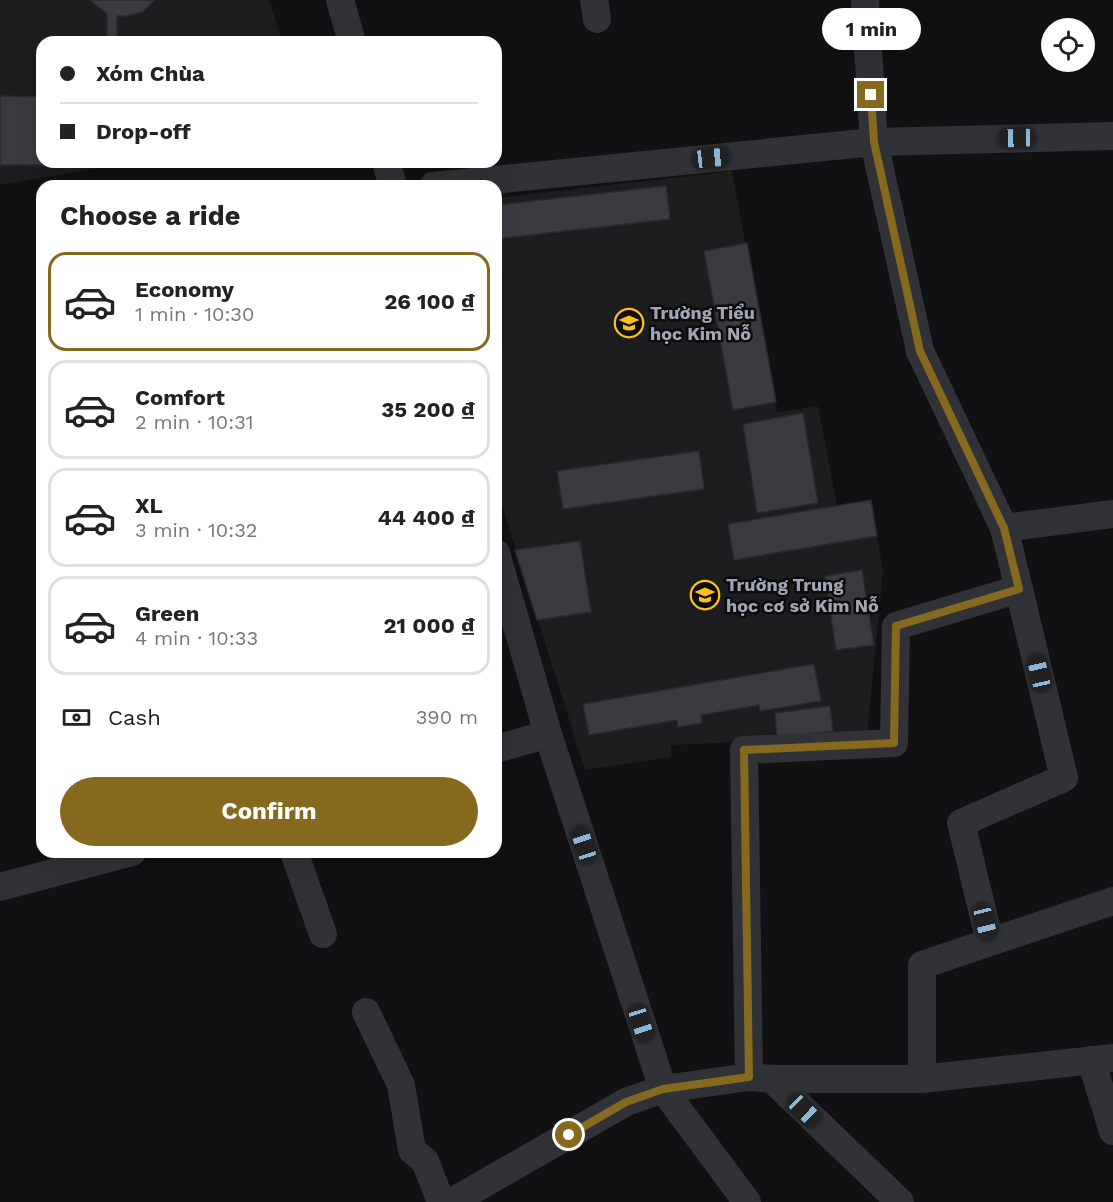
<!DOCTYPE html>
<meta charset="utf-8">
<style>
:root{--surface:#fff;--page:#f6f6f6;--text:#222;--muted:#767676;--line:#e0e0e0;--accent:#85691f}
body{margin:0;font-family:"Work Sans",sans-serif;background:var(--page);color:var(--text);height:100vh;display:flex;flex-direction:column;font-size:22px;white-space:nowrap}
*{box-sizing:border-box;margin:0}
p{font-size:20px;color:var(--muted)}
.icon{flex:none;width:33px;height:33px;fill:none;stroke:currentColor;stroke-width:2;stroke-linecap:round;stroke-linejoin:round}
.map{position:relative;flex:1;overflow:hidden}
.details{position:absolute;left:36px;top:180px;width:466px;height:678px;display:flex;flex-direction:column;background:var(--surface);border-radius:18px;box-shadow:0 6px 24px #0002}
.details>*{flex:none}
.top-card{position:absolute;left:36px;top:36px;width:466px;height:132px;border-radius:18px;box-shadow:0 6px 24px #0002;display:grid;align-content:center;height:132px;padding:0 24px;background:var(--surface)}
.buttons{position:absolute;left:1041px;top:18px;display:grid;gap:12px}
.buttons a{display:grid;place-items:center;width:54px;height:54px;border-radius:50%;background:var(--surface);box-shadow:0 6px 24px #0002;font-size:30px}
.end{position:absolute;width:27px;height:27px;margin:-14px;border:8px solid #85691f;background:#fff;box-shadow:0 0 0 3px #fff}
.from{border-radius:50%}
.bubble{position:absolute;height:42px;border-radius:21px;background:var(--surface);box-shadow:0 6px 24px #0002;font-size:20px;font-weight:700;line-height:42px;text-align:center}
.car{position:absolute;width:18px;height:36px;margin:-18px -9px;border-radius:8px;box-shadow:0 0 4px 2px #0007;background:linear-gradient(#222 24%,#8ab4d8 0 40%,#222 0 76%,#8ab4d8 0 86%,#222 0)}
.top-card b{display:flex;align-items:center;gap:21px;height:57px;font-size:22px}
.top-card b+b{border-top:2px solid var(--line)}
.top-card i{width:15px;height:15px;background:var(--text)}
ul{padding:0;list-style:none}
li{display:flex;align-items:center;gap:18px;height:99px;margin:0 12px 9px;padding:0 12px;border:3px solid var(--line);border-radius:18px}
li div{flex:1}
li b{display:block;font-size:22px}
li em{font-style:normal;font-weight:700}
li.selected{border-color:var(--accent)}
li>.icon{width:54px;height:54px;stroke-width:1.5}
h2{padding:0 24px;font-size:27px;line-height:72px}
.pay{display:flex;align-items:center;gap:15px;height:66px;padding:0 24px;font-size:22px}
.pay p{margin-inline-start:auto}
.button{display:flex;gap:12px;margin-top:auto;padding:12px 24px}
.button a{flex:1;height:69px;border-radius:36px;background:var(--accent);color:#fff;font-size:24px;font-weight:700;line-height:69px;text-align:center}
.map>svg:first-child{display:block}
.built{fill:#1d1c1f}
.building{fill:#3a3a40;stroke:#2b2a2e;stroke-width:1.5}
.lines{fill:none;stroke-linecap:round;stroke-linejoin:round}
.minor{stroke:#313237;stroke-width:28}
.route{stroke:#85691f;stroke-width:8}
.labels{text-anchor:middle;stroke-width:5;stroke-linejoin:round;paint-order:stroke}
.poi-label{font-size:18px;font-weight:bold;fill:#a1a5b4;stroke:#0c0c0d;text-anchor:start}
</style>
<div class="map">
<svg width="1113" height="1202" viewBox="0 0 1113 1202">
<rect width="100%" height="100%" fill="#111012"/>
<path class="built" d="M0,0H269L282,42H42V162H130L0,185Z
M732,171L777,412L818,406L837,506L871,500L883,570L867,736L671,745V757L585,770L497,490L496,198Z"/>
<path class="building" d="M90,0H155L142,12L127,16H117V42H107V14Z
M0,96L42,97V162H50V165H0Z
M666,186L670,219L496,239V205Z
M747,243L776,402L733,410L704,251Z
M803,413L818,503L757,513L743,424Z
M699,451L704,489L563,509L557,471Z
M871,500L877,536L734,560L728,524Z
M580,541L591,612L537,620L515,550Z
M862,570L874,645L836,650L825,576Z
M814,664L821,701L760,711L759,705L701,715L702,723L678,727L677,720L589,735L583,704Z
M830,706L833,731L777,738L775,713Z"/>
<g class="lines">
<path class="minor" d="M340,0L352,42
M594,0L597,19
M865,0L874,142L920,351L1004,528L1113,514
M386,162L393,186
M433,186L874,142L1113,136
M496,553L548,734L663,1089L747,1202
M496,749L548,734
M294,852L323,934
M0,887L132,852
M990,942L961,823L1064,778L1019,589
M366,1012L401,1085L412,1150L425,1161L441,1202
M1091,1060L1113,1131
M749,1077L744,750L894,743L896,626L1019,589L1004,528
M772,1079L900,1202
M922,1079V965L1113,901
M452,1202L626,1102L663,1089L749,1077L772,1079H922L1113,1058"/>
</g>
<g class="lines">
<path class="route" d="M569,1135L626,1102L663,1089L749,1077L744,750L894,743L896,626L1019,589L1004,528L920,351L874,142L871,95"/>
</g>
<defs>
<g id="school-ring" transform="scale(1.5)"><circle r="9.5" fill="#0c0c0d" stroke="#ffc01c" stroke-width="1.5"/><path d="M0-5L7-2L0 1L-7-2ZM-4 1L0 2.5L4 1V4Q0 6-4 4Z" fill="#ffc01c"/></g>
</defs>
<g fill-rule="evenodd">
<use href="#school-ring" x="629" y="323"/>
<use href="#school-ring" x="705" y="595"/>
</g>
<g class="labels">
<g class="poi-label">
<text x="650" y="319">Trường Tiểu<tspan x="650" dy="21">học Kim Nỗ</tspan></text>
<text x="726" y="591">Trường Trung<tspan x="726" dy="21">học cơ sở Kim Nỗ</tspan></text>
</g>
</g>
</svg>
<div class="buttons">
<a><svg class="icon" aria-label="locate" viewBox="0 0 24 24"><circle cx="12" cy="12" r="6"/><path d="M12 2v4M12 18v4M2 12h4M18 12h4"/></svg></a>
</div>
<i class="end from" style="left:569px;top:1135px"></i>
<i class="end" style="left:871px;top:95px"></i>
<div class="bubble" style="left:822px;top:8px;width:99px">1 min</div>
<i class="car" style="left:1017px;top:138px;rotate:269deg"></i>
<i class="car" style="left:711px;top:158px;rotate:84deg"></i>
<i class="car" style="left:1039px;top:673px;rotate:347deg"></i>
<i class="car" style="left:584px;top:845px;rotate:342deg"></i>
<i class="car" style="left:985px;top:922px;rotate:166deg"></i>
<i class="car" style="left:641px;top:1023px;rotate:162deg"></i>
<i class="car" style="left:804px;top:1110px;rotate:134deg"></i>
<div class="top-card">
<b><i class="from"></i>Xóm Chùa</b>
<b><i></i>Drop-off</b>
</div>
<section class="details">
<h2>Choose a ride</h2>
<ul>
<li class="selected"><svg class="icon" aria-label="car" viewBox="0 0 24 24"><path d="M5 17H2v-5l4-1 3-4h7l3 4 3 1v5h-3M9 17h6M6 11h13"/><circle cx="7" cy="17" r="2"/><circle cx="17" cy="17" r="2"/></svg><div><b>Economy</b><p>1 min · 10:30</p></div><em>26 100 ₫</em></li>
<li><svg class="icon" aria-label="car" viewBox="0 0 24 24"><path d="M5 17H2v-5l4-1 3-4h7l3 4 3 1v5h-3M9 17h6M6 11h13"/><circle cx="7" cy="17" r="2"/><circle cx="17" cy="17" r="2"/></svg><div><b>Comfort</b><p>2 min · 10:31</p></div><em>35 200 ₫</em></li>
<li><svg class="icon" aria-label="car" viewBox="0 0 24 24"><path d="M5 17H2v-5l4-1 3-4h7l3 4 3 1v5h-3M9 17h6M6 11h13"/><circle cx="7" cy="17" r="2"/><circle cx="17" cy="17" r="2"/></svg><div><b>XL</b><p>3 min · 10:32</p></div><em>44 400 ₫</em></li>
<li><svg class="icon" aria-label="car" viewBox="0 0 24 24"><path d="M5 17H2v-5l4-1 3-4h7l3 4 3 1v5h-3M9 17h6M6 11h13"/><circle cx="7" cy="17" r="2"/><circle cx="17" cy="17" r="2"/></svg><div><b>Green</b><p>4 min · 10:33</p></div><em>21 000 ₫</em></li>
</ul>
<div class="pay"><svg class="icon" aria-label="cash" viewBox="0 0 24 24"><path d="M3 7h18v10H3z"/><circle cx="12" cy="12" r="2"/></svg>Cash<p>390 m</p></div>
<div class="button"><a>Confirm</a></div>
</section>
</div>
